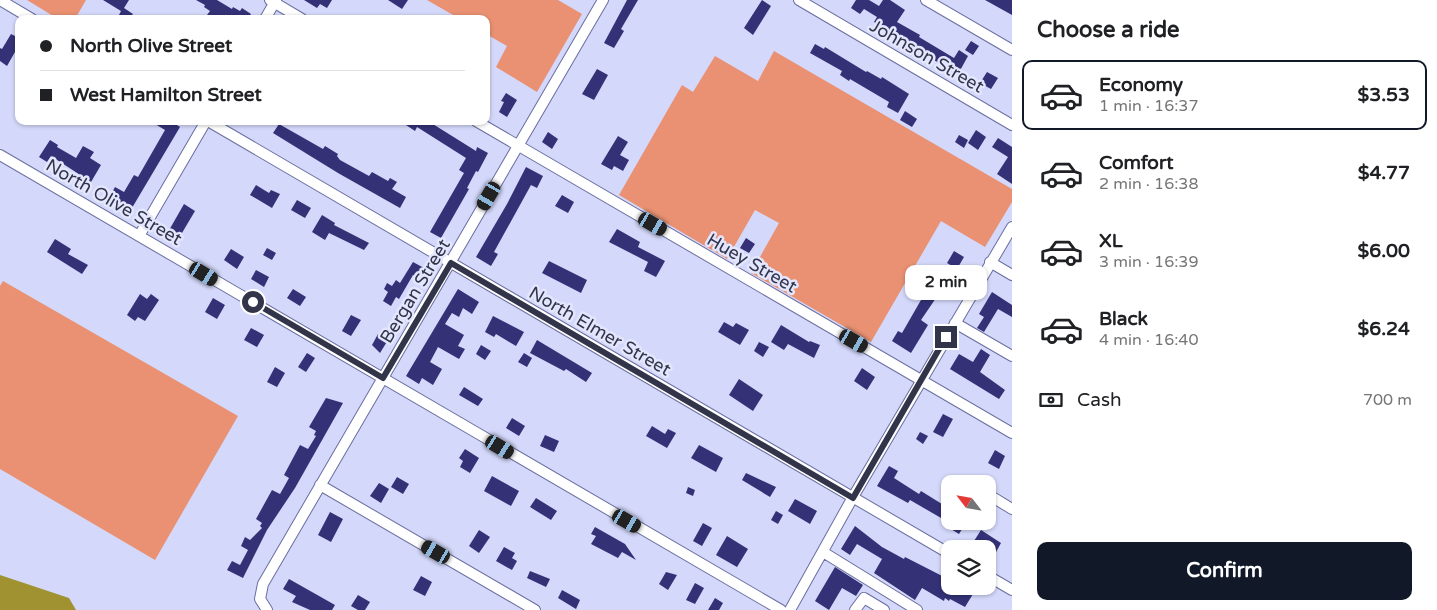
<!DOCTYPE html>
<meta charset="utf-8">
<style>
:root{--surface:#fff;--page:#f6f6f6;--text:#202124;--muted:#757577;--line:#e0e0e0;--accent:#111827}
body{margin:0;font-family:"Varela Round",sans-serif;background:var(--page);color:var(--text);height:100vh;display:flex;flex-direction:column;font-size:19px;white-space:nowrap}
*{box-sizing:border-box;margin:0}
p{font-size:16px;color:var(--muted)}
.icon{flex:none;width:28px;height:28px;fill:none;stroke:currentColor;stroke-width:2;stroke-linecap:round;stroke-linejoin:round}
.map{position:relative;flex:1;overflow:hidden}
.sheet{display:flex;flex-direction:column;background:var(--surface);width:425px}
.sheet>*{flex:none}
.banner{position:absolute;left:15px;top:15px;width:475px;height:110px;border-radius:10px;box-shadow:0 1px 4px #0004;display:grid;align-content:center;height:110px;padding:0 25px;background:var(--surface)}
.needle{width:32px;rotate:301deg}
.fabs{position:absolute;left:941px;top:475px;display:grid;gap:10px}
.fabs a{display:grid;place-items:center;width:55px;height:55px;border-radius:10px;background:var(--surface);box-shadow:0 1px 4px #0004;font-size:25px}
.end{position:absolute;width:22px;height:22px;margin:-11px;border:6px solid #32344a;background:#fff;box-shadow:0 0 0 2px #fff}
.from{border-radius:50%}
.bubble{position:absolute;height:35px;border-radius:10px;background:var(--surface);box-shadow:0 1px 4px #0004;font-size:16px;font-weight:700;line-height:35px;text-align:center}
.car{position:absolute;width:15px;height:30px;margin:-15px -8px;border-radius:6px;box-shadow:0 0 4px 1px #0007;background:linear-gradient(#222 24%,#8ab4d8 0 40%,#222 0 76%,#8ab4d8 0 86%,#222 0)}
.banner b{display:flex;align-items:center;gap:18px;height:48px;font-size:19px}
.banner b+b{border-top:1px solid var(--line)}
.banner i{width:12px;height:12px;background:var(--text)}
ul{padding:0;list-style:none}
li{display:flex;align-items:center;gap:15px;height:70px;margin:0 10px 8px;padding:0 15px;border:2px solid transparent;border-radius:10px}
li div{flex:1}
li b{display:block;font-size:19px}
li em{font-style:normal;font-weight:700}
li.selected{border-color:var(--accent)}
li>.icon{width:45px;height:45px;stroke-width:1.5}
h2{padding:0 25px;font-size:22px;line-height:60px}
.pay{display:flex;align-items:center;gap:12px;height:55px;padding:0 25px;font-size:19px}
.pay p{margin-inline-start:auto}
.button{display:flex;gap:10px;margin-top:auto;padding:10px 25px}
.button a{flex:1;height:58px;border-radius:10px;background:var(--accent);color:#fff;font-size:20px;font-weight:700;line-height:58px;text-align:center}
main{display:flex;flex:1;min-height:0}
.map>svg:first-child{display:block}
.green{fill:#e99172}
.water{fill:#a19231}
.building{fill:#343177}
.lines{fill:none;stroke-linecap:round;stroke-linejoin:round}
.minor-casing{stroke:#6a6ea0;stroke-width:12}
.minor{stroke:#fff;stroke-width:10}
.route{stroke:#32344a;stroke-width:6}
.labels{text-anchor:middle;stroke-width:5;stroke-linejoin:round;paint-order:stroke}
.street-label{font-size:18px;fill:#32344a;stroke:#e3e6fd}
</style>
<main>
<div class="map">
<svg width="1012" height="610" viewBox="0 0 1012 610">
<rect width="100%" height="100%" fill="#d4d8fa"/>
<path class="green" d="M27,0H86L75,19H58Z
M427,0H558L582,14L537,92L496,67L507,46L486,34V19H460Z
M774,51L1012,189V202L985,247L941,221L871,342L751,273L779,223L755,210L727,259L619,195L682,85L693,92L715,56L758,81Z
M3,281L238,416L155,560L0,469V286Z"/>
<path class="water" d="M0,575L69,598L76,610H0Z"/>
<path class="building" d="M103,0H129L124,8L133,14L129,19H117L121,11Z
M196,0H217L232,9L233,7L240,11L242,8L251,14L249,17L253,19H213L207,15L210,11L204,7L205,5Z
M304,0H332L327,8L320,4L317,8Z
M388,0H408L402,9Z
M627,0H638L621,29L624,31L614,48L604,43Z
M762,0L771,6L753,35L744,28Z
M856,0H869L879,6L883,0H890L905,10L897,22L920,35L919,37L954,58L959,50L968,56L957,76L947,71L949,68L924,55L874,22L877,17L864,9L860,14L851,8Z
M985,0H1012V15Z
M11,34L19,38V45L7,66L0,61V48L2,49Z
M971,41L979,46L973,55L965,50Z
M815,44L824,49L825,47L866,72L867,71L881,79L882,77L909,94L898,113L887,107L889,102L850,79L849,81L840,75L842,71L810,53Z
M597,69L608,75L594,100L582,94Z
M987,72L998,78L991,89L980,83Z
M506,93L517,100L507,117L499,112L504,102L501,101Z
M905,111L917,119L912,127L900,120Z
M150,121H171L180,127L129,213L114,205L116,202L109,198L115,187L124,192L134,175L138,177L165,130Z
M400,121H428L476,151L477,147L488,153L478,172L476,171L467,188L469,189L441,238L430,232L464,173L459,170L466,158L417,127L415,131Z
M279,124L323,149L325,146L338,154L337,156L340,160L369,176L372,172L388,181L390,178L397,182L392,189L406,197L400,208L338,173L273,133Z
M976,130L986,137L978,150L968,143Z
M548,132L558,139L552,149L542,142Z
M959,135L968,140L964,148L955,142Z
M618,136L628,142L620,155L629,160L623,171L614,166L612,170L601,164Z
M998,138L1012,147V184L997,174L1008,157L992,147Z
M50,140L58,145L57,147L76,158L83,146L94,152L90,158L101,165L91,182L51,156L47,162L39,157Z
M526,167L543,176L537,188L531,185L494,252L498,254L491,266L476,257L507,204Z
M256,185L269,193L271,190L280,194L272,208L250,195Z
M562,195L574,202L568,213L555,206Z
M297,200L311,208L305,218L291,210Z
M184,204L195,211L179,238L168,232Z
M322,215L335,223L334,225L369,243L364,250L329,233L325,240L312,232Z
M617,229L640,242L638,247L665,261L656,277L644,271L648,262L609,242Z
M746,238L755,244L749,253L740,248Z
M55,239L71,249L68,254L88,265L82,274L47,252Z
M267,248L276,253L272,260L263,255Z
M231,249L244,257L237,269L224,260Z
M954,251L964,257L957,269L947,263Z
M549,261L587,280L581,293L542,273Z
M413,262L424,268L418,278L413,275L399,299L396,297L391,306L383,301L388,292L384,289L387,283L392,286L396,280L400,283Z
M256,270L269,277L264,287L251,279Z
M939,274L954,282L949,290L934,282Z
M922,288L936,298L921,320L928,325L911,353L892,341L898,331L902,333L921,300L916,297Z
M293,289L306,297L300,306L287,298Z
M458,289L479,302L472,314L463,308L459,317L452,313L445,324L464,335L458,346L465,349L459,359L438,347L430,362L442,369L433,385L422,378L419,384L406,376Z
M992,292L1012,305V317L998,309L984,332L977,328L984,317L979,314Z
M140,294L147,299L151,294L159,300L145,321L138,317L135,321L127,315Z
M213,298L225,305L217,319L205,312Z
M351,315L361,320L351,336L342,331Z
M493,316L524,332L516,346L496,334L494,337L485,332Z
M724,322L733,327L736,323L749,330L740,345L718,332Z
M781,325L809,342L810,341L820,345L814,358L788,344L784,350L771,342Z
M251,328L264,335L257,347L244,340Z
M378,334L388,340L380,353L372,345Z
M537,340L592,373L586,382L566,369L564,371L530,353Z
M759,342L769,347L763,357L754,351Z
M481,345L491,351L485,360L476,354Z
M981,349L990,355L980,372L1005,390L999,399L950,369L959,354L973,362Z
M307,353L315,358L306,372L298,367Z
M524,353L532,358L527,367L518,362Z
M275,367L285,373L277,387L267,382Z
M862,368L875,377L867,390L854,381Z
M739,379L763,395L753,411L729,395Z
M464,387L483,399L478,406L459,395Z
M326,398L343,403L295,488L267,530L243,578L227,570L232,561L240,565L248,550L241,546L245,537L250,540L262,528L260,526L262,523L256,519L272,490L280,494L289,478L284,475L300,445L308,449L316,436L314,435L316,431L309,427Z
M943,414L953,419L943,437L933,432Z
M512,418L525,426L519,436L506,428Z
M652,426L665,434L668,429L676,433L667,448L646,436Z
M920,432L928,436L923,444L916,439Z
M545,435L559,441L554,452L540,446Z
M699,445L723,458L716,472L691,458Z
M465,449L479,458L470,473L460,467L463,461L459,458Z
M995,450L1005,456L999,469L988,463Z
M889,466L898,471L894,478L919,494L921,491L950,509V521H967L959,534L946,526L948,522L910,500L908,503L877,486Z
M746,473L776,487L770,497L742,480Z
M492,476L519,491L511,506L484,491Z
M397,477L409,484L403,494L391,487Z
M379,483L389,489L381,503L370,496Z
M688,487L695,490L693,496L686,493Z
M536,498L557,511L551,520L530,507Z
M795,499L817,511L810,524L788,511Z
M776,511L783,515L778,524L771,520Z
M330,512L343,519L331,542L318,535Z
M703,523L712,528L702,546L693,541Z
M855,526L882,547L904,559L905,557L950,580V586H960L973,594L965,607L950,599L949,601L945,598L944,601L922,588L915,600L874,573L882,559L857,544L850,555L841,549Z
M595,527L625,544L636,560L622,552L618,558L591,544L596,536L591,534Z
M479,530L490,537L479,553L469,546Z
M981,530L1001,543L995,554L974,541Z
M727,536L748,549L737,567L716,555Z
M504,547L515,553L512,558L517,561L512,570L496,561Z
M835,567L863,585L856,596L842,588L829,610L815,601Z
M530,571L550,579L546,587L527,578Z
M666,572L677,575L668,590L659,584Z
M421,576L432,582L425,596L413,590Z
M289,579L335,605L332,610H310L292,602L296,596L283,589Z
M695,583L704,588L695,604L686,600Z
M562,590L580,600L576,609L558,598Z
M358,595L370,602L365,610H358L351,606Z
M715,598L723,603L719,610H708Z"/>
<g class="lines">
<g class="minor-casing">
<path id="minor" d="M0,0L32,19
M270,0L302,19
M799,0L1012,125
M926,0L1012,50
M265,19L276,0
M208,121L950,554
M476,121L1012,433
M0,155L781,610
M139,236L206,121
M990,262L1012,275
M955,323L1012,356
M320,485L535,610
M994,498L1012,509
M823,552L917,610
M988,576L1012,590
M267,610L260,599L263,584L603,0
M790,610L853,497L1012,227
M855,610L864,598L884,610"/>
</g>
<use href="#minor" class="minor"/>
</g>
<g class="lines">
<path class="route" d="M253,302L383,378L451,263L853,498L946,337"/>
</g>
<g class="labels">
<g class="street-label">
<text transform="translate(927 56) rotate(30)" y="6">Johnson Street</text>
<text transform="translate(114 202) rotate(30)" y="6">North Olive Street</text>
<text transform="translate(752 263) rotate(30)" y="6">Huey Street</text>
<text transform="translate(415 291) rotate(-59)" y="6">Bergan Street</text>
<text transform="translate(600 331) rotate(30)" y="6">North Elmer Street</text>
</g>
</g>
</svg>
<div class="fabs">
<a><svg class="needle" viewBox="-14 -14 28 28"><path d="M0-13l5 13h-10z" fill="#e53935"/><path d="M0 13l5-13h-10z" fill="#757577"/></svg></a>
<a><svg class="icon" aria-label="layers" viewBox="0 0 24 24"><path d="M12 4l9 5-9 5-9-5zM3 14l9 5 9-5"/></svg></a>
</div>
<i class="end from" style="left:253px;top:302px"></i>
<i class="end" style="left:946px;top:337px"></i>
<div class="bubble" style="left:905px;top:265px;width:82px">2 min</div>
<i class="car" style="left:489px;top:196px;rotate:210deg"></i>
<i class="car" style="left:653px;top:224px;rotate:120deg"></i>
<i class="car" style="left:204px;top:274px;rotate:121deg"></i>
<i class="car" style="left:854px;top:341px;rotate:120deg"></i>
<i class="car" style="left:500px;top:447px;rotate:121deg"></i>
<i class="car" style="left:627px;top:521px;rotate:120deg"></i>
<i class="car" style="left:436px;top:552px;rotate:300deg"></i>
<div class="banner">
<b><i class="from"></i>North Olive Street</b>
<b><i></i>West Hamilton Street</b>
</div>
</div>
<section class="sheet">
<h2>Choose a ride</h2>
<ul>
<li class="selected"><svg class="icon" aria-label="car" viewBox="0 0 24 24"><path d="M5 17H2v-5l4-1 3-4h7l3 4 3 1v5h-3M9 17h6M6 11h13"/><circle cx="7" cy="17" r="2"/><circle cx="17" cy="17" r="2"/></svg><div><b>Economy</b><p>1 min · 16:37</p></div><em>$3.53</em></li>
<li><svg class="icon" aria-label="car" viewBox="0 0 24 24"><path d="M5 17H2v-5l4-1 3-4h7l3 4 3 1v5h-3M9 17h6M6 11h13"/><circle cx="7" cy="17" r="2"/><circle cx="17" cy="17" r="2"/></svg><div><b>Comfort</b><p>2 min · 16:38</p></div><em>$4.77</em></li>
<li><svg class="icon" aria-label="car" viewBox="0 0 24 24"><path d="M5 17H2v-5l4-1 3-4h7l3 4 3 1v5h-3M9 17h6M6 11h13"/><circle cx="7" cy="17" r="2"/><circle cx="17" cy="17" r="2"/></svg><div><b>XL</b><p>3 min · 16:39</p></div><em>$6.00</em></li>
<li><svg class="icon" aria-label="car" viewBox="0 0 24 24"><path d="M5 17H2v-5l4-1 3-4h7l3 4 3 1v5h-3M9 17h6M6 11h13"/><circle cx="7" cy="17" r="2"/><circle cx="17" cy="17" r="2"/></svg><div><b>Black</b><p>4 min · 16:40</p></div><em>$6.24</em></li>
</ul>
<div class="pay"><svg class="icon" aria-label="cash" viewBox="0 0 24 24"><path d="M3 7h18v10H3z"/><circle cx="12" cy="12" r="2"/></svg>Cash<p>700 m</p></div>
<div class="button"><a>Confirm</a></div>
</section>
</main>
